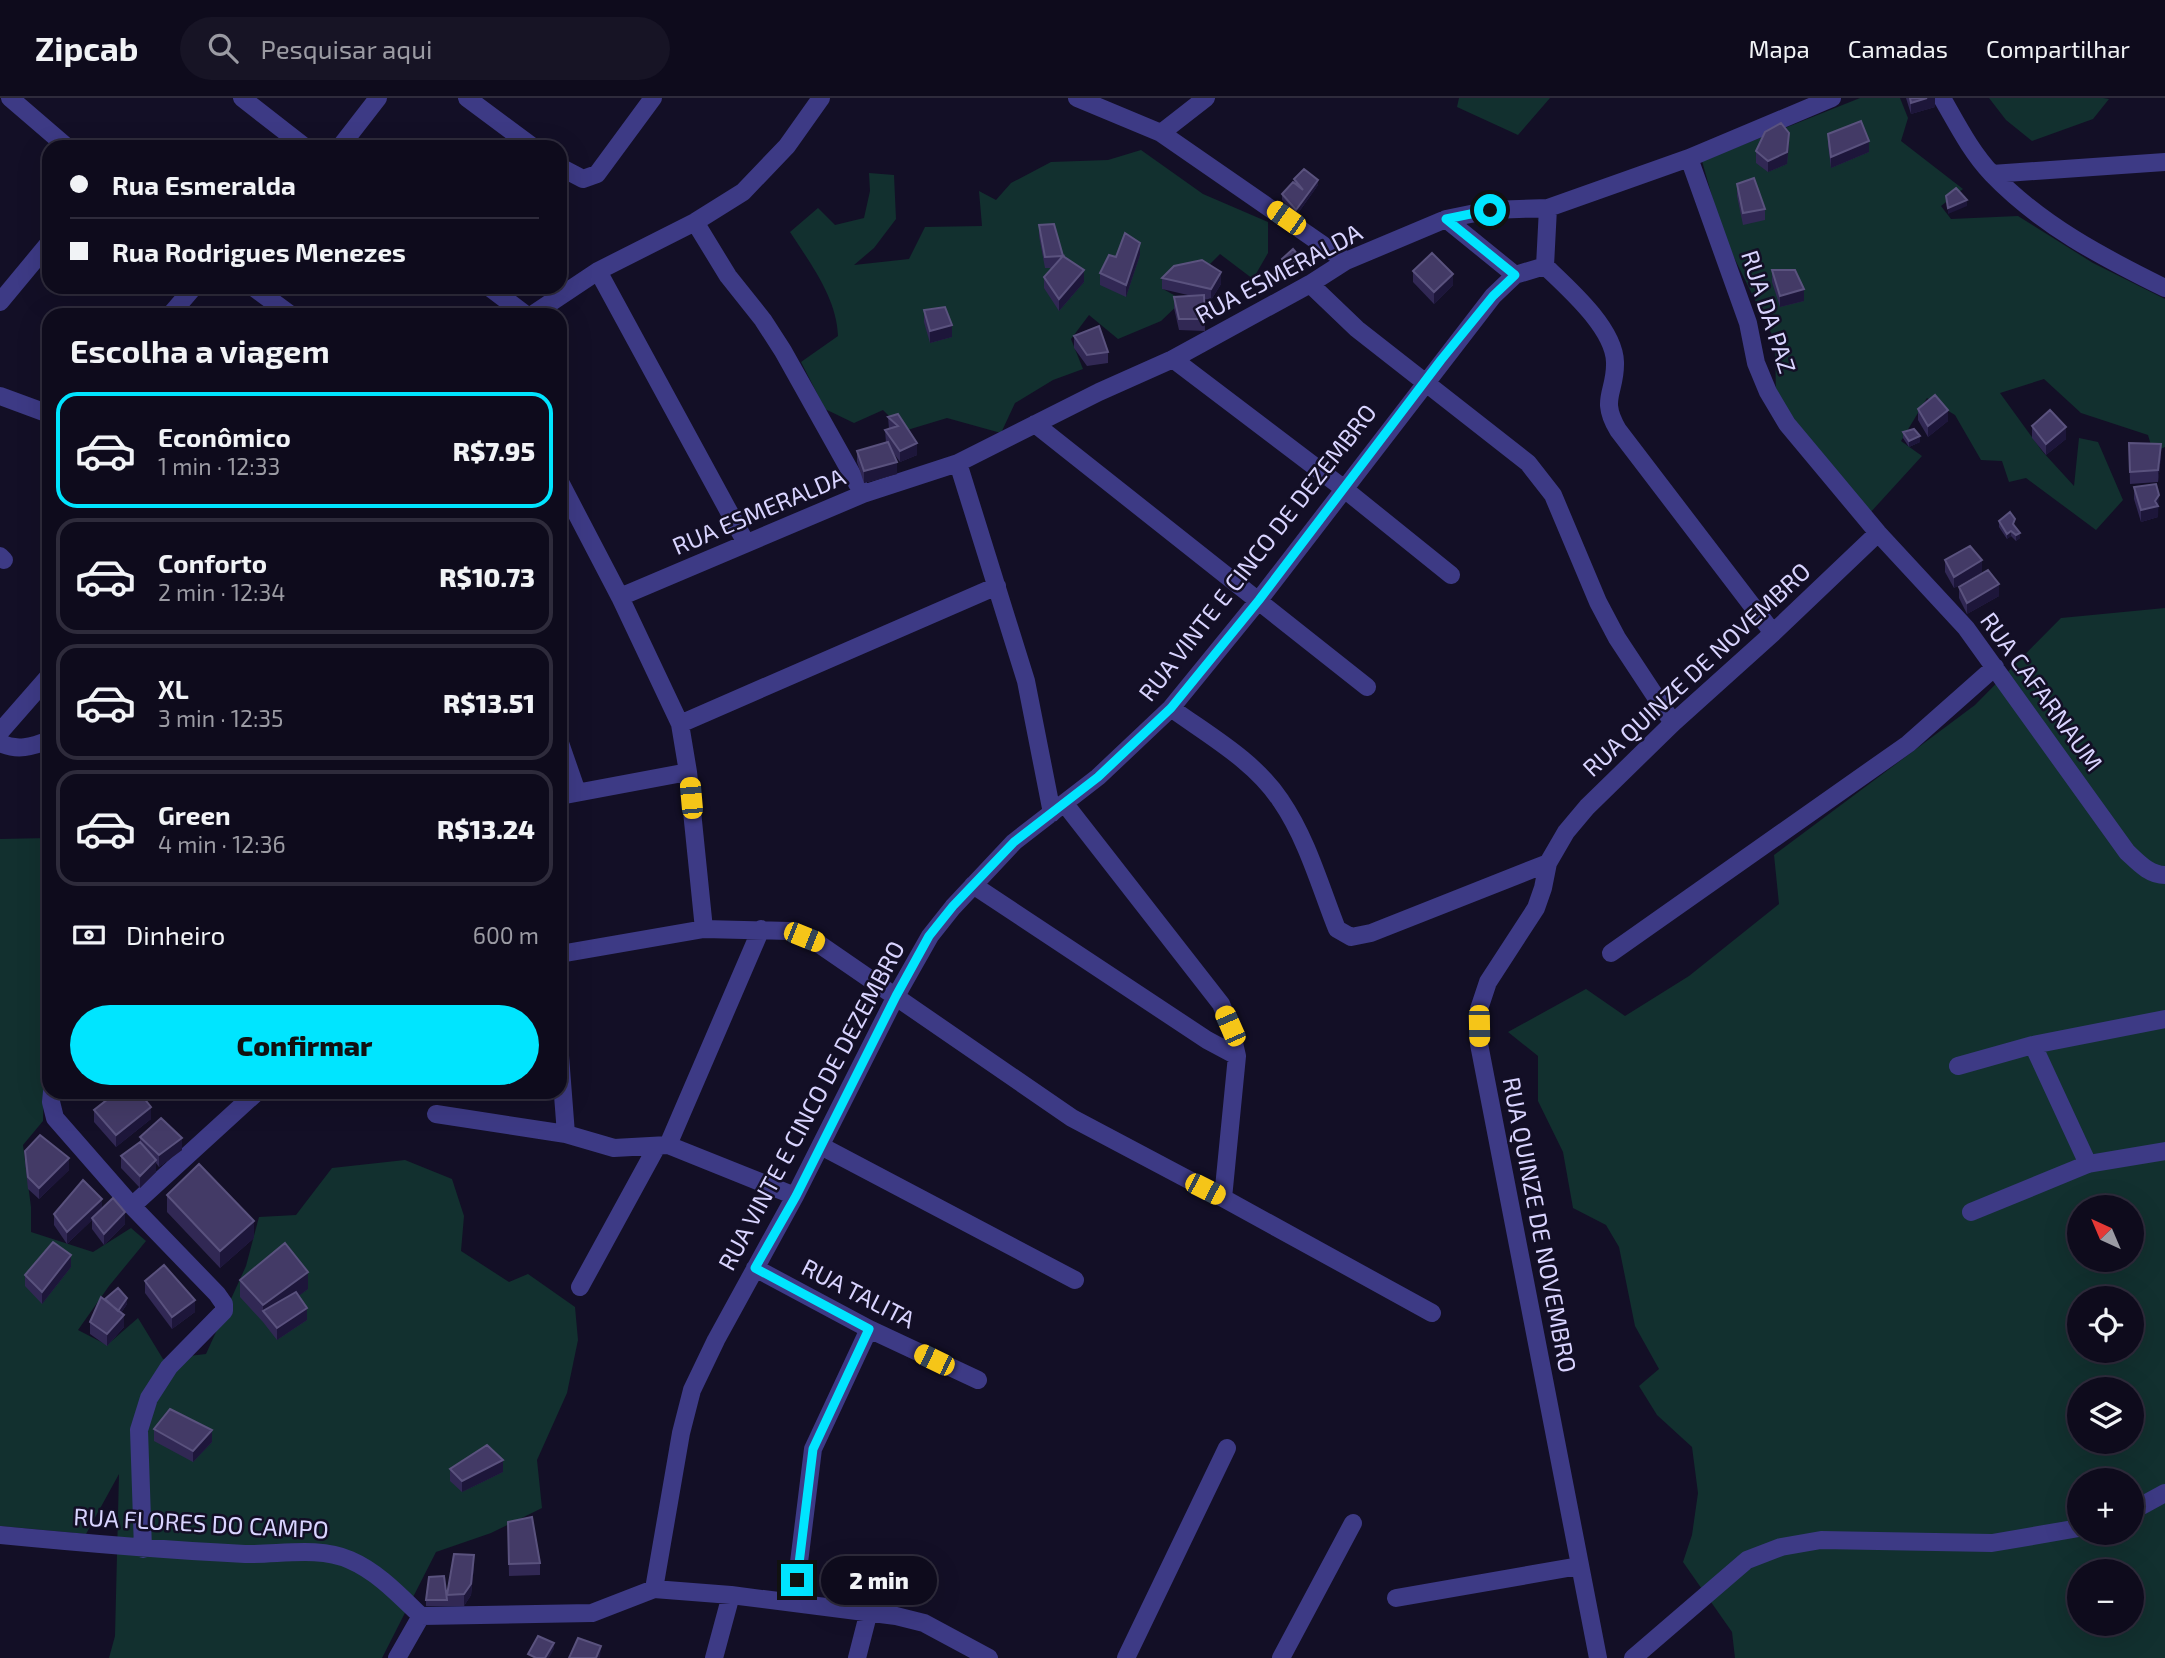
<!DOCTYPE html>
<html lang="pt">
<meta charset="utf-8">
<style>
:root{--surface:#0e0b1c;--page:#171425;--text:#f1f3f6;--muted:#9b9ba3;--line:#2e2b3b;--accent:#00e5ff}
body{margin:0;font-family:"Exo 2",sans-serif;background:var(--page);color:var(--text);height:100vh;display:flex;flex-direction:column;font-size:26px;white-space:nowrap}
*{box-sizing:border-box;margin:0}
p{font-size:23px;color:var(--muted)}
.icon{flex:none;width:38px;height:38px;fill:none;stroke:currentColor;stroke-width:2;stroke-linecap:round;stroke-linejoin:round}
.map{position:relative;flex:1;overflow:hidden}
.panel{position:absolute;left:42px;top:210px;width:525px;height:791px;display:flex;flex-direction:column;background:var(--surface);border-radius:21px;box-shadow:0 7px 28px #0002,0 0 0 2px var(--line)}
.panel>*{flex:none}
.banner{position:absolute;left:42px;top:42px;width:525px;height:154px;border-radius:21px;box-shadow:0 7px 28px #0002,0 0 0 2px var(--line);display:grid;align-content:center;height:154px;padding:0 28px;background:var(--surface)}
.needle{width:46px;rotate:316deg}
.tools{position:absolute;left:2067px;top:1097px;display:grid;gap:14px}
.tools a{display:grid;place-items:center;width:77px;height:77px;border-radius:50%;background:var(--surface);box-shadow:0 7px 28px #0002,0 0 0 2px var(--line);font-size:35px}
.end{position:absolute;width:32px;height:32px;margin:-16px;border:9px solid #00e5ff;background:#111;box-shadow:0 0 0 4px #111}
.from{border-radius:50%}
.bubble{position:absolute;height:49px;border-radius:24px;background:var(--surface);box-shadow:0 7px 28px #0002,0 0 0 2px var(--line);font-size:23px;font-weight:800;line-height:49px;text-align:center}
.car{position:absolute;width:21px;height:42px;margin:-21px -10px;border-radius:9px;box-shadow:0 0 5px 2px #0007;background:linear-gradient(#f5c518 24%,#345 0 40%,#f5c518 0 76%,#345 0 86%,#f5c518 0)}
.banner b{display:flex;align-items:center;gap:24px;height:66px;font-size:26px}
.banner b+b{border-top:2px solid var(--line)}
.banner i{width:18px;height:18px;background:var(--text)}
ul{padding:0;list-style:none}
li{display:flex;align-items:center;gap:21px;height:116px;margin:0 14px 10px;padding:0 14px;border:4px solid var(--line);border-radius:21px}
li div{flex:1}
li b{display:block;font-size:26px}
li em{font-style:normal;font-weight:800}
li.selected{border-color:var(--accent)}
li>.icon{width:63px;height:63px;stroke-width:1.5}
h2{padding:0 28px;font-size:32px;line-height:84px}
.pay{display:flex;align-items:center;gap:18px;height:77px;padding:0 28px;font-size:26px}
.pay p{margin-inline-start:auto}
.primary-button{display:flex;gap:14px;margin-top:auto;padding:14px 28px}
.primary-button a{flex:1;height:80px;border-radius:42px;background:var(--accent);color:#111;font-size:28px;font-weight:800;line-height:80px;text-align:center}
header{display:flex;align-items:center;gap:42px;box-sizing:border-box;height:98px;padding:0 35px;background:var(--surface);border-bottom:2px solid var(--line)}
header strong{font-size:33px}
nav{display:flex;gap:38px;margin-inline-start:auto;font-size:24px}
.search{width:490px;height:63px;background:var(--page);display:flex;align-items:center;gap:18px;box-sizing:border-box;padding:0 24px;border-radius:38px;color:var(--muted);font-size:26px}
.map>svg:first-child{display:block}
.green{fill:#12302f;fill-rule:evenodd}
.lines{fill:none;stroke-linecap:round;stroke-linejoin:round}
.street{stroke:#3d3a85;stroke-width:18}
.wall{fill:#312854}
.shaded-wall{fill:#1d163a}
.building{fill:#433a66;stroke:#5a527e;stroke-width:2}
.route{stroke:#00e5ff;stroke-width:9}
.labels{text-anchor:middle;stroke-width:5;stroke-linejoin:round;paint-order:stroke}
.street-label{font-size:24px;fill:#d9d4ff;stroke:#130f26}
</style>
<header>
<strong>Zipcab</strong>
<div class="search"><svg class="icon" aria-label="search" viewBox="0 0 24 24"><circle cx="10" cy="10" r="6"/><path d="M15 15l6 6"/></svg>Pesquisar aqui</div>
<nav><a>Mapa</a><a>Camadas</a><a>Compartilhar</a></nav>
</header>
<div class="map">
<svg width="2165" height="1560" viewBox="0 0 2165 1560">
<rect width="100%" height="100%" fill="#130f26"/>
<path class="green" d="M1459,0H1550L1518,37L1457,9Z
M1860,0H1900L1908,20L1901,43L1963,91L1941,108L1951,121L2018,118L2093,165L2165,201V349L2153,354L2148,337L2081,315L2044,281L2000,295L2042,353L2074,388L2079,340L2098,344L2123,402L2096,432L2026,380L2009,384L2002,363L1981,362L1955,317L1927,300L1901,343L1922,358L1869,416L1776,298L1775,243L1723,137L1702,63Z
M1989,0H2103L2109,1L2093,21L2032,43L2006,22Z
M1141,52L1203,96L1268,124V155L1253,181L1220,156L1202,174L1163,191L1183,202L1161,223L1118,241L1089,217L1071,241L1083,271L1053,282L1015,305L1001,335L947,320L904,333L883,312L854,325L825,311L801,264L838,238C837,200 810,165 790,134L818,110L835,127L864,120L870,93L869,75L894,77L896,121L874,150L854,167L909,161L925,129L982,128L979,93L996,102L1011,85L1051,64L1108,62Z
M2165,510V1560H1735L1732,1534L1683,1464L1692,1437L1698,1395L1692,1349L1657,1317L1639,1288L1659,1271L1635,1228L1619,1149L1606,1127L1573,1110L1563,1054L1538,1003V958L1508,934L1586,891L1625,918L1689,878L1779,806L1774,757L1975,607L2061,520ZM2079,1110H2132V1162H2079ZM2079,1200H2132V1253H2079ZM2079,1292H2132V1344H2079ZM2079,1382H2132V1435H2079ZM2079,1474H2132V1526H2079Z
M49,740V978L44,982L43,1023L23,1047L31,1109V1134L93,1154L131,1130L146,1143L109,1188L78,1232L107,1247L138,1220L163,1261L206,1256L246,1168L259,1119L296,1117L332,1070L405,1062L452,1081L464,1118L461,1153L509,1184L528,1176L575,1209L578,1242L567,1295L537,1362L542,1410L491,1435L436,1454L382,1560H109L115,1538L119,1376L86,1436L0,1428V741Z"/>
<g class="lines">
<path class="street" d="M10,0L67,49
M242,0L305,49
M467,0L533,49
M1077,0L1161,35L1346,163
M1942,0C1957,26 1971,54 1992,76C2041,127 2102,159 2165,190
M1161,35L1206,0
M340,49L378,0
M1689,60L1748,225L1756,265L1768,294L1787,326L1878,435L1966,530L2127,754C2138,764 2149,777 2165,777
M560,69L583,81L597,76L653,0
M1992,76L2165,64
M1446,121L1515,177
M695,124L728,178L763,222L783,253L863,396
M1545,168C1568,190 1614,230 1615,264C1616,295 1599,300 1618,332L1773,535
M598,173L746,445
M1310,186L1357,231L1528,365L1553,397L1598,504L1617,540L1673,625
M253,189L291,217
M489,189L526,217
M0,204L49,145
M170,217L194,189
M532,217L598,173L695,124L743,94L787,48L821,0
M1173,261L1343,390L1451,477
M0,298L49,316
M1035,326L1367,589
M958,365L1026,583L1052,715
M560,384L620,499L680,626L688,674L704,831
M0,458L4,462
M620,499L863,396L958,365L1099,294L1173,261L1310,186L1346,163L1446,121L1490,112L1548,110L1689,60L1832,0
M1171,610C1208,637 1255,663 1281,703C1307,741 1320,788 1337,831L1351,839L1371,835L1548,765
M680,626L997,488
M0,634L49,578
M0,645C17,653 32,649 49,642
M560,645L577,694
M560,698L688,674
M1065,706L1221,906L1230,928L1237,958L1223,1100
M973,787L1207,942L1237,958
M1611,855L1908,646L1995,569
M560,856L704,831L789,833L819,846L1072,1020L1223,1100L1432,1215
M2033,947L2088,1066
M560,958L566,1036
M1958,968L2033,947L2165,921
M52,994L51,1004L55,1020L132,1108L217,1196L224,1206V1213L169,1269L149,1300L139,1332L143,1451
M436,1016L566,1036L614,1050L668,1047
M668,1047L761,831
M668,1047L795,1098
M821,1048L1075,1182
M132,1108L257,994
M1971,1114L2088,1066L2165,1053
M755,1170L869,1231L978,1282
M580,1189L656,1050
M2132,1413L2165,1395
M0,1437C82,1445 163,1452 245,1456C279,1457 318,1448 350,1462C378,1474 400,1498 421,1518
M654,1491L681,1335L692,1292L716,1242L795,1098L896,898L930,838L953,809L1014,744L1098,679L1171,610L1259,502L1493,198L1515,177L1545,168L1548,110
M1396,1500L1579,1468
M794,1505L813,1351L869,1231
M421,1518L592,1515L654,1491L731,1497L896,1518L924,1525L989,1560
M397,1560L421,1518
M714,1560L731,1497
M857,1560L869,1513
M1126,1560L1227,1350
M1281,1560L1353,1425
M1598,1560L1479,946V911L1488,884L1536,810L1543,790L1548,765L1566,734L1587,709L1673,625L1773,535L1878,435
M1633,1560L1747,1462L1781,1449L1821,1442L1992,1445L2079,1430"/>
</g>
<path class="wall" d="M1906,0H1935V9L1911,16Z
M1828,36L1869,54L1831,70L1828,47Z
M1789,46L1787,66L1768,74L1756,65V53Z
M1294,81L1318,87L1296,118L1282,102V96L1294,84Z
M1737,86L1765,111V122L1743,127L1737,98Z
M1039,127L1063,158L1084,184L1059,213L1044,190V179L1052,170H1045L1039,138Z
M1140,157L1126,199L1100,187V175L1116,159Z
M1282,161L1300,165L1288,176L1282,167Z
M1772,172L1804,203L1780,209L1772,184Z
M1413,173L1453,187L1434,206L1413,184Z
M1162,180L1221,186L1211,202L1204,201L1205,233L1179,232L1174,210V199L1192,198L1162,191Z
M924,212L952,239L930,245L924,224Z
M1074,238L1108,254V265L1087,268L1074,250Z
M1918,311L1948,323L1928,339L1918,322Z
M898,316L917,357L900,364L892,353L897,376L864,385L857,364V353L886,345L885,332L889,331L888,319Z
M2032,328L2066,341L2046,357L2032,340Z
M1903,334L1920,344L1909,349L1903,340Z
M2129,345L2161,358L2158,384L2130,386Z
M2134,389L2159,408L2158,410V419L2141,424L2134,401Z
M1999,423L2015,427V428L2020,440L2016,443L2011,438L2007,441L1999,429Z
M1945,462L1982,474L1954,490L1945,474Z
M1959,489L1999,498L1967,516L1959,500Z
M94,1012L151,1021L116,1049L94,1024Z
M140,1039L182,1052L159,1069L156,1065V1074L140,1090L121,1070V1058L140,1045Z
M25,1053L69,1072L39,1101L28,1091L25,1064Z
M167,1097L254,1140L220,1170L167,1114Z
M102,1110L125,1126L104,1147L92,1131V1122L67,1146L54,1127V1116Z
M71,1169L42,1206L25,1188V1177Z
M240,1182L308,1191L298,1198L307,1222L277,1242L263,1224L240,1199Z
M145,1183L195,1214L172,1231L145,1195Z
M105,1201L127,1206L121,1215L124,1229L107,1248L90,1236V1224Z
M154,1331L212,1344L193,1364L154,1343Z
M450,1371L503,1374L462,1394L450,1383Z
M508,1424L540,1465V1477L509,1478Z
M474,1468L471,1497L464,1508H447V1497Z
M426,1502H447V1508H426Z"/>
<path class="shaded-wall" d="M1927,0H1935V9L1911,16V5Z
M1789,35V46L1787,66L1768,74V63Z
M1869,43V54L1831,70V59Z
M1318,82V87L1296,118V112Z
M1967,102V108L1948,116V110Z
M1140,145V157L1126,199V187Z
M1300,159V165L1288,176V170Z
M1084,172V184L1059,213V201Z
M1221,174V186L1211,202V191Z
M1453,176V187L1434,206V194Z
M1804,191V203L1780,209V198Z
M952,227V239L930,245V233Z
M1948,312V323L1928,339V328Z
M2066,329V341L2046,357V346Z
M1920,338V344L1909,349V343Z
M917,345V357L900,364V353Z
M2161,346V358L2158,384V372Z
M897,364V376L864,385V373Z
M2159,397L2158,419L2141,424V412L2155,403Z
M2011,433V438L2007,441V436Z
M2020,435V440L2016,443V437Z
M1982,462V474L1954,490V479Z
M1999,486V498L1967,516V505Z
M151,1009V1021L116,1049V1037Z
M182,1040V1052L159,1069V1057Z
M69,1060V1072L39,1101V1090Z
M156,1062V1074L140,1090V1078Z
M102,1101V1113L92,1120V1122L67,1146V1134Z
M125,1114V1126L104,1147V1136Z
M254,1123V1140L220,1170V1153Z
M71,1157V1169L42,1206V1194Z
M308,1174V1191L269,1220L263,1213V1207Z
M127,1200V1206L116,1222V1216Z
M195,1202V1214L172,1231V1219Z
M307,1210V1222L277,1242V1230Z
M124,1217V1229L107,1248V1236Z
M212,1332V1344L193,1364V1353Z
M503,1362V1374L462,1394V1383Z
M474,1457V1468L471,1497L464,1508V1496Z
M554,1545V1551L549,1560H545Z
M601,1548L600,1560H596Z"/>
<path class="building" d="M1910,0H1927L1911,5Z
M1861,23L1869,43L1831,59L1828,36Z
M1781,25L1789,35L1787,54L1768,63L1756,53L1765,34Z
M1304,71L1318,82L1296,112L1282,96L1293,84L1303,92L1294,81Z
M1754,80L1765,111L1743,115L1737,86Z
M1956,90L1967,102L1948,110L1946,98Z
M1054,126L1063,158L1084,172L1059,201L1044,179L1063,158L1045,159L1039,127Z
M1125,135L1140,145L1126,187L1100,175L1109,157L1116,159Z
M1293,151L1300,159L1288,170L1282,161Z
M1432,155L1453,176L1434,194L1413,173Z
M1202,162L1221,174L1211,191L1162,180L1174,168Z
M1772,172H1795L1804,191L1780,198Z
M1204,197L1205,221H1179L1174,199Z
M945,209L952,227L930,233L924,212Z
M1099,228L1108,254L1087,257L1074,238Z
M1935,297L1948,312L1928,328L1918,311Z
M2050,312L2066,329L2046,346L2032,328Z
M898,316L917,345L900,353L885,332L898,328L888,319Z
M1914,331L1920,338L1909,343L1903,334Z
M888,344L897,364L864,373L857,353Z
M2129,345L2161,346L2158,372L2130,374Z
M2156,386L2159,397L2155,403L2158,408L2141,412L2134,389Z
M2010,414L2015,421L2013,426L2020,435L2016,437L2011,433L2007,436L1999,423Z
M1970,448L1982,462L1954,479L1945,462Z
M1988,472L1999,486L1967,505L1959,489Z
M117,994H139L151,1009L116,1037L94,1012Z
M161,1020L182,1040L159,1057L140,1039Z
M40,1037L69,1060L39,1090L28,1079L25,1053Z
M140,1044L156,1062L140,1078L121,1058Z
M199,1066L254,1123L220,1153L167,1097Z
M83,1082L102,1101L67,1134L54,1116Z
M113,1100L125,1114L104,1136L92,1120Z
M53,1144L71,1157L42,1194L25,1177Z
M285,1145L308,1174L263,1207L240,1182Z
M164,1167L195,1202L172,1219L145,1183Z
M118,1190L127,1200L118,1213L105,1201Z
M296,1194L307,1210L277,1230L263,1213Z
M101,1199L124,1217L107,1236L90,1224Z
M170,1311L212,1332L193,1353L154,1331Z
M487,1347L503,1362L462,1383L450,1371Z
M532,1419L540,1465L509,1466L508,1424Z
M454,1456L474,1457L471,1486L464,1496L447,1497Z
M444,1478L447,1502H426L429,1479Z
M538,1538L554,1545L545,1560H536L528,1556Z
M578,1540L601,1548L596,1560H569Z"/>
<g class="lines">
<path class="route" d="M797,1482L813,1351L869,1231L755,1170L796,1098L896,898L929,838L953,808L1014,744L1098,679L1171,610L1259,502L1441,262L1493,198L1515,177L1446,121L1490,112"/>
</g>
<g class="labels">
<g class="street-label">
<text transform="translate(1279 176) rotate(-28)" y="8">RUA ESMERALDA</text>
<text transform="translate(1768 214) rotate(72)" y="8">RUA DA PAZ</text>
<text transform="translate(759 414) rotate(-23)" y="8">RUA ESMERALDA</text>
<text transform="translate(1258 455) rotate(-52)" y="8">RUA VINTE E CINCO DE DEZEMBRO</text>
<text transform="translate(1697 572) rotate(-43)" y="8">RUA QUINZE DE NOVEMBRO</text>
<text transform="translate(2041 594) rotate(54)" y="8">RUA CAFARNAUM</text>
<text transform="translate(812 1008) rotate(-62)" y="8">RUA VINTE E CINCO DE DEZEMBRO</text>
<text transform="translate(1539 1127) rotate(79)" y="8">RUA QUINZE DE NOVEMBRO</text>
<text transform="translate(858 1196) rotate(27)" y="8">RUA TALITA</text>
<text transform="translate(201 1426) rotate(3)" y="8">RUA FLORES DO CAMPO</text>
</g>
</g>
</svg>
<div class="tools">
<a><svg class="needle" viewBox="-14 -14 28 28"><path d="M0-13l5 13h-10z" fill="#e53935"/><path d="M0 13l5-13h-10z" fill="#9b9ba3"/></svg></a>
<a><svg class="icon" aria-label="locate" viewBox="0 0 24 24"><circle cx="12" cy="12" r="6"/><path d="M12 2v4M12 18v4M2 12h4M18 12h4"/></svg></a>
<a><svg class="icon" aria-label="layers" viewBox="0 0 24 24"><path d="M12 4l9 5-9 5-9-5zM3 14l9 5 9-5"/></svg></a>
<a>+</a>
<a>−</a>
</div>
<i class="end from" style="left:1490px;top:112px"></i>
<i class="end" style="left:797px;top:1482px"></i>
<div class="bubble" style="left:821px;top:1458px;width:116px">2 min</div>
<i class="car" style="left:1286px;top:120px;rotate:305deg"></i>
<i class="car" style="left:691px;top:700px;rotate:355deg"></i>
<i class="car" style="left:804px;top:839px;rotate:112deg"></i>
<i class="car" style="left:1230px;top:928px;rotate:336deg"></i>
<i class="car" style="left:1479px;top:928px;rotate:179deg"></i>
<i class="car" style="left:1205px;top:1091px;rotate:117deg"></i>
<i class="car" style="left:934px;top:1262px;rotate:296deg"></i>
<div class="banner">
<b><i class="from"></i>Rua Esmeralda</b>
<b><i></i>Rua Rodrigues Menezes</b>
</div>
<section class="panel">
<h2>Escolha a viagem</h2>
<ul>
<li class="selected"><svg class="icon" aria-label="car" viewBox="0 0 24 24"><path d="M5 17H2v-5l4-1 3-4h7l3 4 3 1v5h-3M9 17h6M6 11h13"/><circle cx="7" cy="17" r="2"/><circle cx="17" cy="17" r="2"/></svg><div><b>Econômico</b><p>1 min · 12:33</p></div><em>R$7.95</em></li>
<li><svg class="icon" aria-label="car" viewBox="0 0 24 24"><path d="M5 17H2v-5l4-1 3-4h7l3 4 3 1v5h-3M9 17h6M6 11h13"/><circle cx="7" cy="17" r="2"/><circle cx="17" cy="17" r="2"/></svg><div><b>Conforto</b><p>2 min · 12:34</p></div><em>R$10.73</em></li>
<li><svg class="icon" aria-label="car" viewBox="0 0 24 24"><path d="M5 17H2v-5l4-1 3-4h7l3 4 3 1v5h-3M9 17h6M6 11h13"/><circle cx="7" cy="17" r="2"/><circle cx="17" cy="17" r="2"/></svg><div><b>XL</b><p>3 min · 12:35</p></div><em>R$13.51</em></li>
<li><svg class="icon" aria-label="car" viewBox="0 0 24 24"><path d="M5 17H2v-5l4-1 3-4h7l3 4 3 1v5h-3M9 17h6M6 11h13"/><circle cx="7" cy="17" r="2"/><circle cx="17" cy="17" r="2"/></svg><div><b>Green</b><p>4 min · 12:36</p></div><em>R$13.24</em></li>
</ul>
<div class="pay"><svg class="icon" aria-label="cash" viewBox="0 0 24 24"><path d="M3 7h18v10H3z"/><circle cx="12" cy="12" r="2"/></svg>Dinheiro<p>600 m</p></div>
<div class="primary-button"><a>Confirmar</a></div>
</section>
</div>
